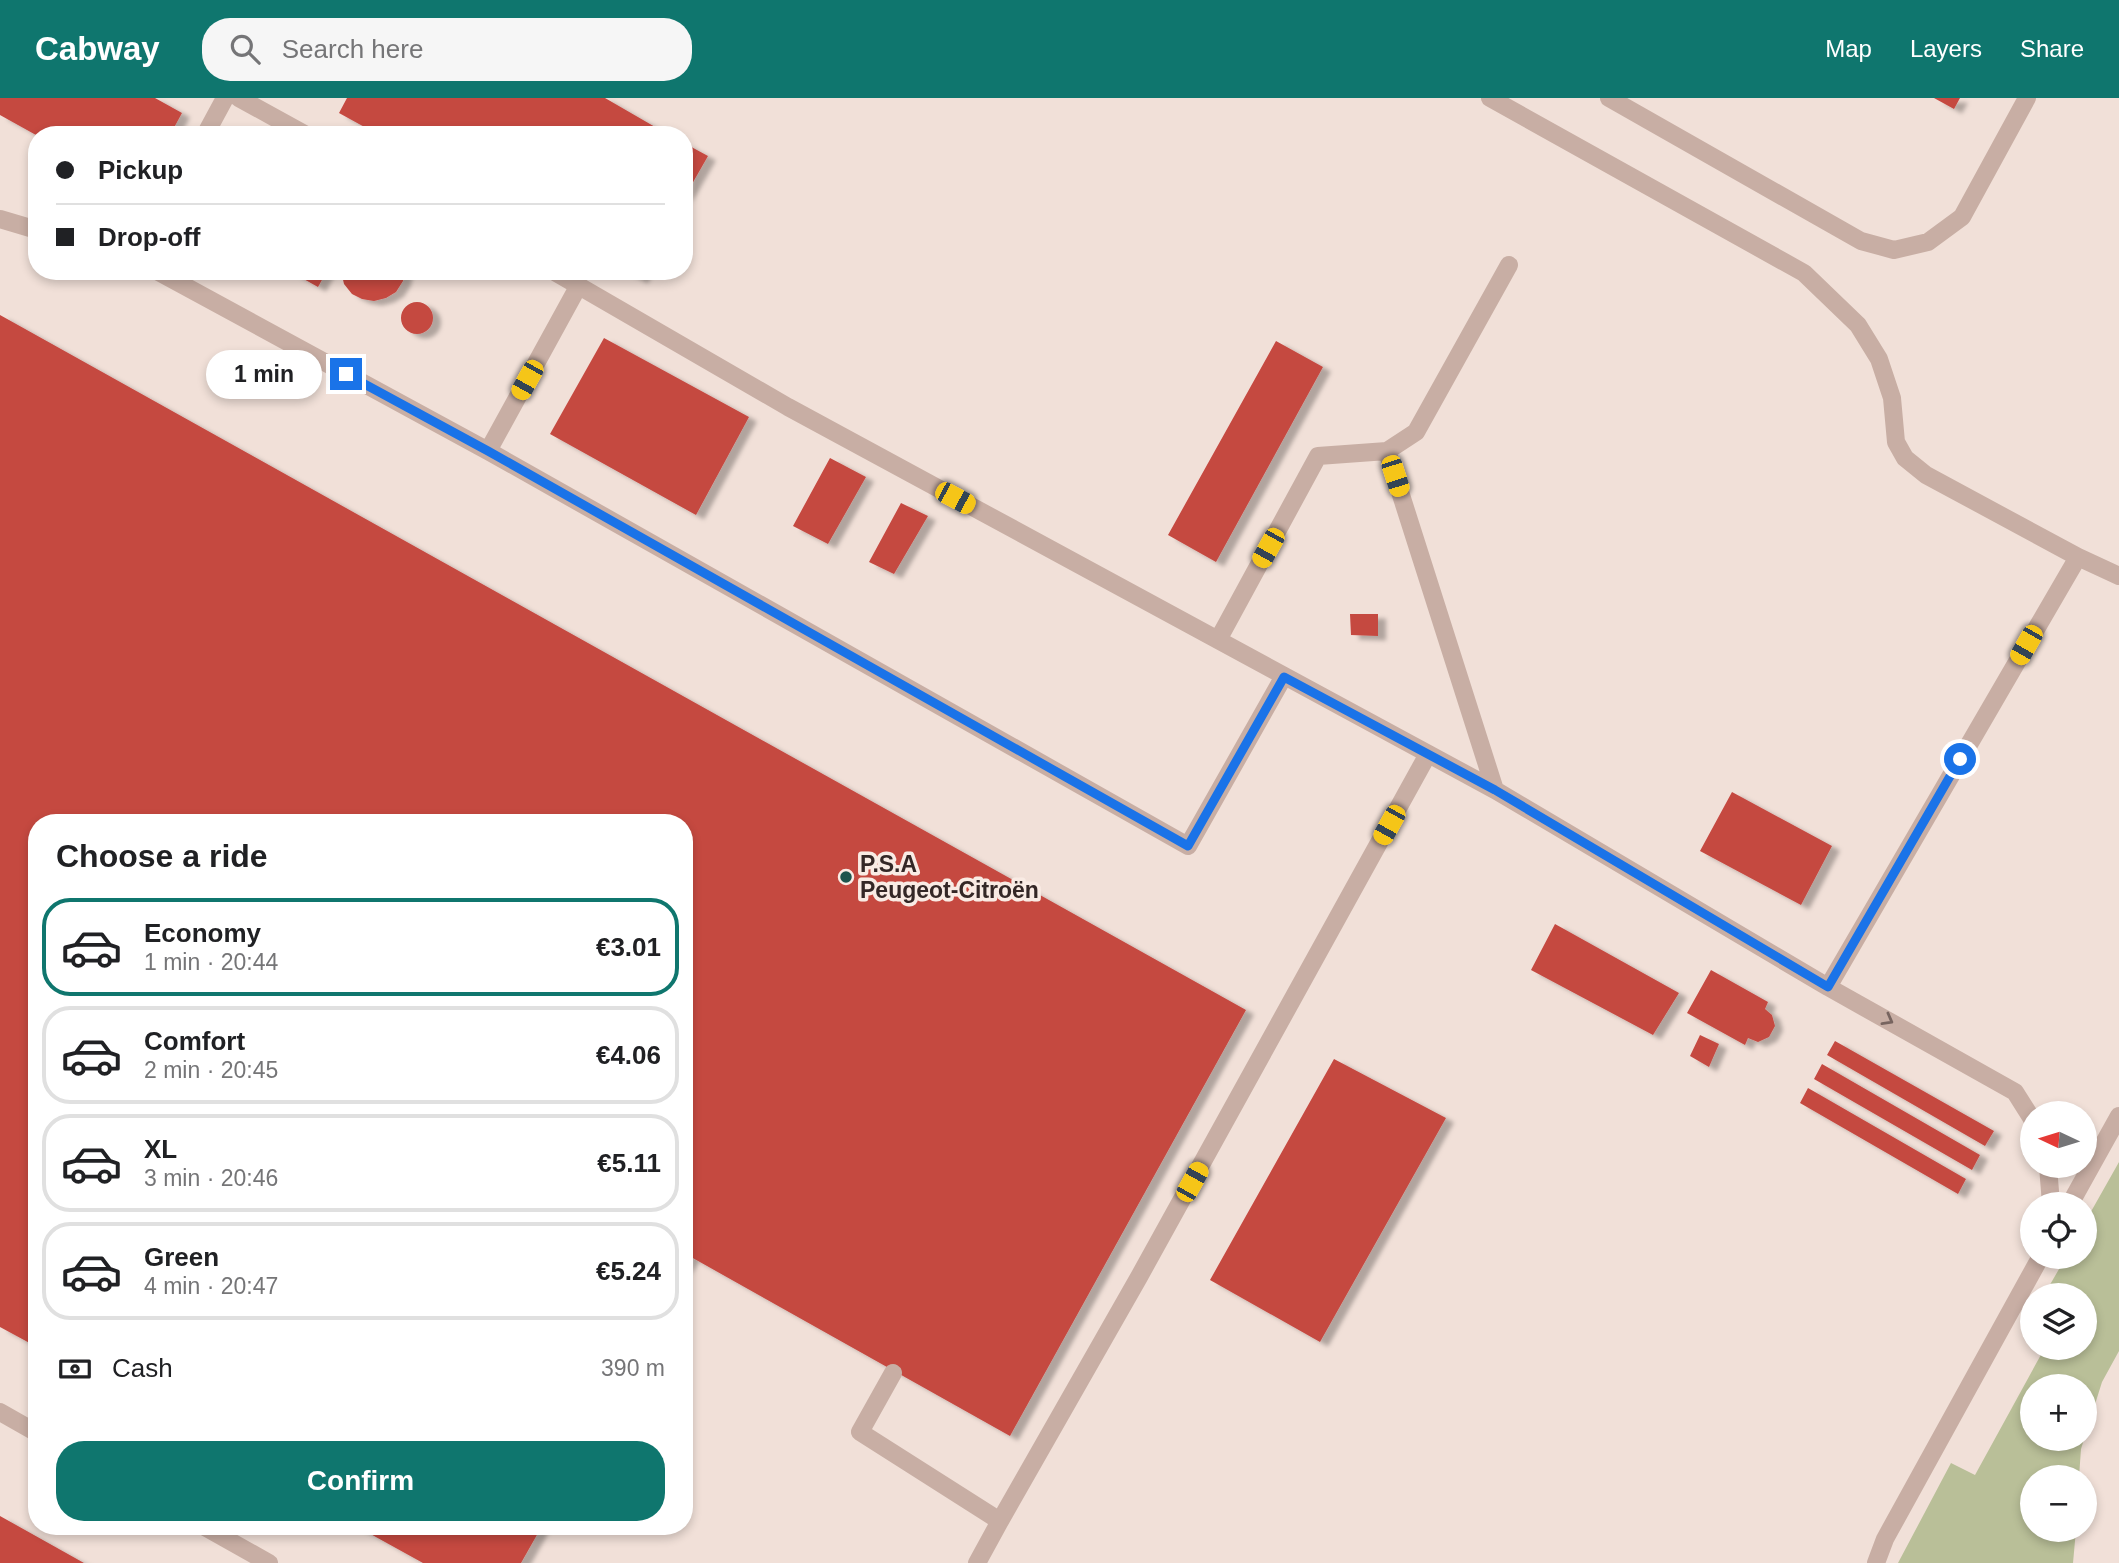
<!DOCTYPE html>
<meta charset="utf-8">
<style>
:root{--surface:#fff;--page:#f6f6f6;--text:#202124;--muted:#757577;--line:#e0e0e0;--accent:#0f766e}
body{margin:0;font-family:Arial,sans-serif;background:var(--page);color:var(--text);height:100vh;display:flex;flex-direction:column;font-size:26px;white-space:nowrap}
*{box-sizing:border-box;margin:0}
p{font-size:23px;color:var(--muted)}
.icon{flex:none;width:38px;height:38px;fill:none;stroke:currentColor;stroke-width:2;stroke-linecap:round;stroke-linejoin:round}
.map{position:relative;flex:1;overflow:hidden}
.panel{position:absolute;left:28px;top:716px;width:665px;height:721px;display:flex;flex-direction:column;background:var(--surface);border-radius:28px;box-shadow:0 4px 10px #0003}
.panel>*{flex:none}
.top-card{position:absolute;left:28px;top:28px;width:665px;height:154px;border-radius:28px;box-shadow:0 4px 10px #0003;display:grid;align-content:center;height:154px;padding:0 28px;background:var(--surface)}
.needle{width:46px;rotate:274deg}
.buttons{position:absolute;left:2020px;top:1003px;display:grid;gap:14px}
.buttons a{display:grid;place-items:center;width:77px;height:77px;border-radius:50%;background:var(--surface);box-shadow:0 4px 10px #0003;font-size:35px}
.end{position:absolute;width:32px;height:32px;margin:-16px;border:9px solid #1a73e8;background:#fff;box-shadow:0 0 0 4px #fff}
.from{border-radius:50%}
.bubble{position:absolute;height:49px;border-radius:24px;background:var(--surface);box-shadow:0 4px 10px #0003;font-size:23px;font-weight:600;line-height:49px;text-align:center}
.car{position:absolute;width:21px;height:42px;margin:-21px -10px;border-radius:9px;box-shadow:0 0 5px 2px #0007;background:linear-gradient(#f5c518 24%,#345 0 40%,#f5c518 0 76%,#345 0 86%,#f5c518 0)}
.top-card b{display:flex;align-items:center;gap:24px;height:66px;font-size:26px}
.top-card b+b{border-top:2px solid var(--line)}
.top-card i{width:18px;height:18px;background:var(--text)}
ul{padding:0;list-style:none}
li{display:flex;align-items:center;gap:21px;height:98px;margin:0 14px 10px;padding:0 14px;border:4px solid var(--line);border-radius:28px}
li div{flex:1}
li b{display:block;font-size:26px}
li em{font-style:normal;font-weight:600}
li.on{border-color:var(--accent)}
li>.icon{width:63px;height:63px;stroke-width:1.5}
h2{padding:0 28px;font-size:32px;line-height:84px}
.pay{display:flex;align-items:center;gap:18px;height:77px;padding:0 28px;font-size:26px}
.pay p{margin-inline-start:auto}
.cta{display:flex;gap:14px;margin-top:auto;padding:14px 28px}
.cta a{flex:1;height:80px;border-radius:28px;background:var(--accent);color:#fff;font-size:28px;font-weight:600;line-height:80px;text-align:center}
header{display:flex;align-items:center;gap:42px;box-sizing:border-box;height:98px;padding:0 35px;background:var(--accent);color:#fff}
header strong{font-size:33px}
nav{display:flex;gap:38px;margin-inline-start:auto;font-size:24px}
.search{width:490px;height:63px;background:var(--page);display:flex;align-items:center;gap:18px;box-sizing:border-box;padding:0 24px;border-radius:28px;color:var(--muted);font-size:26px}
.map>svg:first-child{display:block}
.green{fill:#b9bf98;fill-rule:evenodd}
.building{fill:#c54841;filter:url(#shadow)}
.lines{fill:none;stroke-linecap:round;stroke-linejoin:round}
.minor{stroke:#c8aea4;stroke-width:18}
.oneway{stroke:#77645f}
.route{stroke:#1a73e8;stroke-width:9}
.poi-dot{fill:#1c544d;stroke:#f9ebe4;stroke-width:2.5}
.labels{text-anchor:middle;stroke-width:7;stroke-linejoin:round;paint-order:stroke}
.poi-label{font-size:23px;font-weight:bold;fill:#342726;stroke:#f9ebe4;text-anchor:start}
</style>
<header>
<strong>Cabway</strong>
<div class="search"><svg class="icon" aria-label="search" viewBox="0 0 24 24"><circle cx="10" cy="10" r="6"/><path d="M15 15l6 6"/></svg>Search here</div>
<nav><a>Map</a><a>Layers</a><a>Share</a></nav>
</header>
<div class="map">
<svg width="2119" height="1465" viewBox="0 0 2119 1465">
<defs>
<filter id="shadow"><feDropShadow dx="8" dy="4.5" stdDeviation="2" flood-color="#0004"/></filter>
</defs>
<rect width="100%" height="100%" fill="#f1e0d8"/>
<path class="green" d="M2119,1064V1253L2102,1284L2081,1351L2079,1379H2032V1432H2076L2073,1465H1898L1951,1365L1975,1377L2043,1253L2037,1250H2084V1197H2044L2066,1159L2084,1158V1126ZM2032,1288H2084V1340H2032Z"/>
<path class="building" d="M0,0H155L182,15L170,37H36L0,17Z
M347,0H605L669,37H379L339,15Z
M1934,0H1960L1954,11Z
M684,45L708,58L684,100Z
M294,173H327L318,189L293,175Z
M341,173H405L403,183L396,194L386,200L374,203L362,201L352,196L344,186Z
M625,173H644L640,181Z
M401 220a16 16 0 1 1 32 0a16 16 0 1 1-32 0Z
M0,217L1246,912L1010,1338L691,1159L684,1172V724H37V1249L0,1229Z
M604,240L749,319L696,417L550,336Z
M1276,243L1323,269L1216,464L1168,437Z
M830,360L866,379L828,446L793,428Z
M901,405L928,418L894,476L869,464Z
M1350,516H1378V538L1351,537Z
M1732,694L1832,748L1801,807L1700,753Z
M1555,826L1679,895L1653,937L1531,872Z
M1711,872L1768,904L1765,911L1772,917L1775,928L1769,939L1758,944L1748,940L1745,947L1687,915Z
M1700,937L1719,946L1709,969L1690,958Z
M1835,943L1994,1033L1985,1048L1827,957Z
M1334,961L1446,1020L1320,1244L1210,1182Z
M1822,966L1980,1057L1972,1072L1814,981Z
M1808,990L1966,1081L1958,1096L1800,1005Z
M0,1418L84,1465H0Z
M356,1428H542L521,1465H423Z"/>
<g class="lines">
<path class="minor" d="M239,0L306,37
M1490,0L1804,175L1858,227L1879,261L1892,300L1896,344L1905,360L1926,377L2078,459L2119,478
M1609,0L1861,143L1894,152L1928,144L1962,119L2027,0
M205,37L225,0
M0,121L37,132
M157,173L488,353L1188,748L1284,578
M553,173L788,309L1495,692L1828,889L2078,459
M488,353L579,187
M1218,542L1318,358L1387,353
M1495,692L1387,353L1416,334L1509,167
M1828,889L2015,994L2032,1021
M2048,1068L2051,1106
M2070,1106L2119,1018
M893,1275L860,1334L1000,1423L1139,1179L1428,656
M0,1314L37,1335
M203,1428L269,1465
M977,1465L1000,1423
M1876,1465L1885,1441L2041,1158"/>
</g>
<defs><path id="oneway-chevron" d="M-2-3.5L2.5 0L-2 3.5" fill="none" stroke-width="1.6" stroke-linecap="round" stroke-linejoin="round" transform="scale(1.75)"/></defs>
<use class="oneway" href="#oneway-chevron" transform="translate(1888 922) rotate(29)"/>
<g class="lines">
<path class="route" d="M346,276L488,353L1188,748L1284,579L1495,692L1828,889L1960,661"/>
</g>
<circle class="poi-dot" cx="846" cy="779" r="7"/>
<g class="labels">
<g class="poi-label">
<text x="860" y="774">P.S.A<tspan x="860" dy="26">Peugeot-Citroën</tspan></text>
</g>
</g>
</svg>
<div class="buttons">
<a><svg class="needle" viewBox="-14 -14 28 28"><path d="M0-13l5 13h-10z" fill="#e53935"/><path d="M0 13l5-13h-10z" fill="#757577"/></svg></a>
<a><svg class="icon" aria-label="locate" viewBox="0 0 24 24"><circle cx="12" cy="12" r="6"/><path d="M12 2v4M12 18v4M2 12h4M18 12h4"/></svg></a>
<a><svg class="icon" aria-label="layers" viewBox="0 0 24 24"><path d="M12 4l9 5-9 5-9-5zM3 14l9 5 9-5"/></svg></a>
<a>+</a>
<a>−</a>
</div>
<i class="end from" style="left:1960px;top:661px"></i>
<i class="end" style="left:346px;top:276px"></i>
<div class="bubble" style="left:206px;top:252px;width:116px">1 min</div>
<i class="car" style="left:527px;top:282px;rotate:209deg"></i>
<i class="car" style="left:1395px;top:378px;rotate:162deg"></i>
<i class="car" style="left:955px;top:400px;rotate:118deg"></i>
<i class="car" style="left:1268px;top:450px;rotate:209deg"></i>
<i class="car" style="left:2026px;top:547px;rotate:210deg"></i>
<i class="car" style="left:1389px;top:727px;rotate:209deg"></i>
<i class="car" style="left:1192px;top:1084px;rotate:29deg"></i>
<div class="top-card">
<b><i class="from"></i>Pickup</b>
<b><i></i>Drop-off</b>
</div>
<section class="panel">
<h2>Choose a ride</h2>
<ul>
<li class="on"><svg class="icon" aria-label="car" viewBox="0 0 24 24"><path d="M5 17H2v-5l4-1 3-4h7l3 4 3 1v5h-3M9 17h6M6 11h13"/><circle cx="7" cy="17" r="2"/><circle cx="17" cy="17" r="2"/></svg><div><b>Economy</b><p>1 min · 20:44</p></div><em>€3.01</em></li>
<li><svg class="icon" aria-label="car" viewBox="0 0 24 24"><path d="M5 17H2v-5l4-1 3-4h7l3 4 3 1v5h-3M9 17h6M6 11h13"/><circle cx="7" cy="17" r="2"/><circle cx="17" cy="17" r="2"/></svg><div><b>Comfort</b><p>2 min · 20:45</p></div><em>€4.06</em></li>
<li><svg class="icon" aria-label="car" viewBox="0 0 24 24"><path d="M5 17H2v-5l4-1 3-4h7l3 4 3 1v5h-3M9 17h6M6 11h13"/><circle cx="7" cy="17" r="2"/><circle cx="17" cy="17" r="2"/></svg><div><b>XL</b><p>3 min · 20:46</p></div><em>€5.11</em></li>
<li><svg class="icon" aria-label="car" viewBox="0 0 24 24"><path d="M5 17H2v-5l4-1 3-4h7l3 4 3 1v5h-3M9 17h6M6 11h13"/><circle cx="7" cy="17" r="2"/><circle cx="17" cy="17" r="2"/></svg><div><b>Green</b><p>4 min · 20:47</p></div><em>€5.24</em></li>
</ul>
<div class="pay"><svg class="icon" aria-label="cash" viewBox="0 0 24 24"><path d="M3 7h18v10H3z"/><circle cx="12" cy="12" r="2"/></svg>Cash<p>390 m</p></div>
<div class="cta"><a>Confirm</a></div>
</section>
</div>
